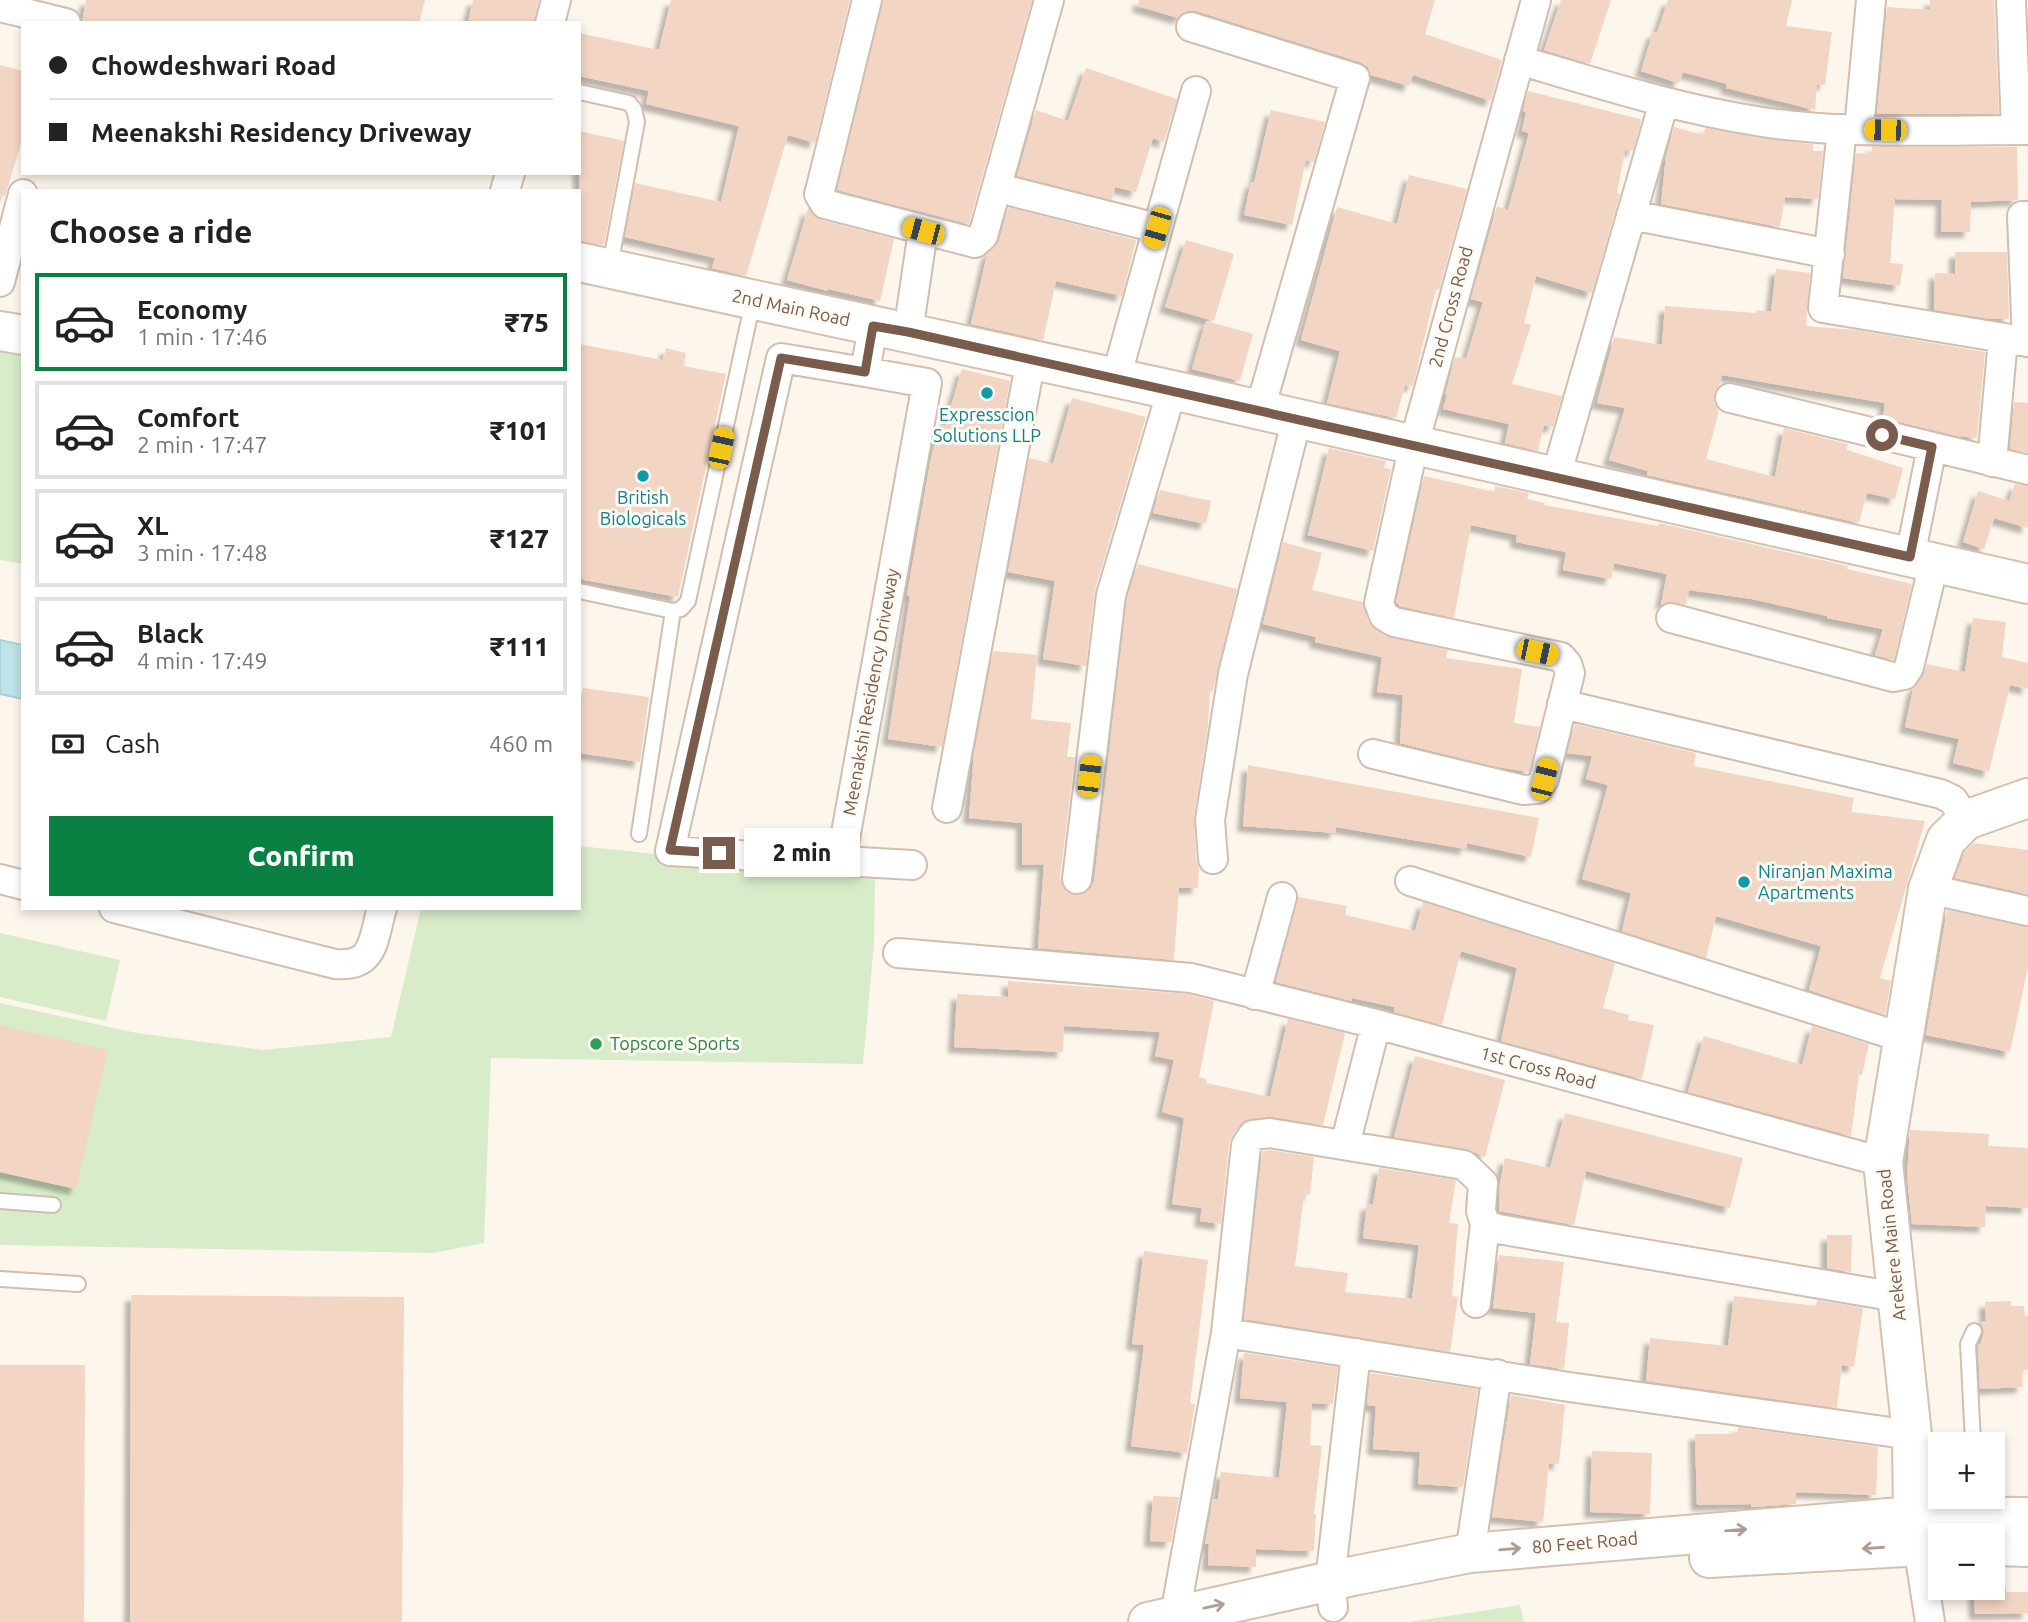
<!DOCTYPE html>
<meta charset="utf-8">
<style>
:root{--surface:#fff;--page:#f6f6f6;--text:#222;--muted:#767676;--line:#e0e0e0;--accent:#0b8043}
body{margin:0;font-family:Ubuntu,sans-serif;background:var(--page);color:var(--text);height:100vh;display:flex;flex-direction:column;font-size:26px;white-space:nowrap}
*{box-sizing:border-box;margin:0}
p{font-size:23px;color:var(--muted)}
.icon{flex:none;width:38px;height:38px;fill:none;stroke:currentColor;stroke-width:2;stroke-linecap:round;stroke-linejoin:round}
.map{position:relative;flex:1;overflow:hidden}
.sheet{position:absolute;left:21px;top:189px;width:560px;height:721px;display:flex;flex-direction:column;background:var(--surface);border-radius:0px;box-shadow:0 4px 10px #0003}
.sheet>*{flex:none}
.banner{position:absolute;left:21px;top:21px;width:560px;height:154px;border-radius:0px;box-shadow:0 4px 10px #0003;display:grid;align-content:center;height:154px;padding:0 28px;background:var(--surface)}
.fabs{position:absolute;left:1928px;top:1432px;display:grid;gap:14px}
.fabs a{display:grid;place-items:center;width:77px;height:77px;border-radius:0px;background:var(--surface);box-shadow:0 4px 10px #0003;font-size:35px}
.end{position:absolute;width:32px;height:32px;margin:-16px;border:9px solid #7a5c4d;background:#fff;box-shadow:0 0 0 4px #fff}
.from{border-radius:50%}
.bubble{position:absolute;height:49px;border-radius:0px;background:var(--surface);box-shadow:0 4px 10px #0003;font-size:23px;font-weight:800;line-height:49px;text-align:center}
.car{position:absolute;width:21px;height:42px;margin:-21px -10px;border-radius:9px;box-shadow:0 0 5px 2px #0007;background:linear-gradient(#f5c518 24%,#345 0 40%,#f5c518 0 76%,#345 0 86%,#f5c518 0)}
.banner b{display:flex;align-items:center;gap:24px;height:66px;font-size:26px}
.banner b+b{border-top:2px solid var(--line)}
.banner i{width:18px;height:18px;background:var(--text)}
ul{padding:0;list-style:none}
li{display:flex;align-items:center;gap:21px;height:98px;margin:0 14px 10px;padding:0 14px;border:4px solid var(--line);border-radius:0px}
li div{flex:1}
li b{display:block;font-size:26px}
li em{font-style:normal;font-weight:800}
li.on{border-color:var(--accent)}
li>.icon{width:63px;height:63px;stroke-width:1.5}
h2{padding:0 28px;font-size:32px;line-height:84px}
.pay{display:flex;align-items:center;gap:18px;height:77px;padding:0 28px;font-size:26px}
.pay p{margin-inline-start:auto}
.action{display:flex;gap:14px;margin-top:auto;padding:14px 28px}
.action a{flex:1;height:80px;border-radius:0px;background:var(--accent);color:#fff;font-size:28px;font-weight:800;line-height:80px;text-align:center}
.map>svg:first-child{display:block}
.green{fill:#d8ecc9}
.water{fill:#bfe3e8;stroke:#a5d3da;stroke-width:2}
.building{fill:#f3d5c3;filter:url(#shadow)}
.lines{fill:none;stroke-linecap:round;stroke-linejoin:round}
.lane-casing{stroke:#d1beb0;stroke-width:18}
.street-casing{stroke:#d1beb0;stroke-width:32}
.secondary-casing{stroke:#d6c0b0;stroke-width:42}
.lane{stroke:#fff;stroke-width:14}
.street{stroke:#fff;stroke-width:28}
.secondary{stroke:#fff;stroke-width:38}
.oneway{stroke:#af9d94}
.route{stroke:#7a5c4d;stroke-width:9}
.culture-dot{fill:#0f9aa8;stroke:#fffaf3;stroke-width:2.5}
.leisure-dot{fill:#2e9e5b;stroke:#fffaf3;stroke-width:2.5}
.labels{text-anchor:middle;stroke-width:6;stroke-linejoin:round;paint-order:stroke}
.street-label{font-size:18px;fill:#7a5c4d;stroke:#fffaf3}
.culture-label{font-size:18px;fill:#0d838f;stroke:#fffaf3}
.leisure-label{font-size:18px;fill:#27864d;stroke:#fffaf3;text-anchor:start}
</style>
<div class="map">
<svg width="2028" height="1622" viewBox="0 0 2028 1622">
<defs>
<filter id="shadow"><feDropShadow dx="-6" dy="6" stdDeviation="2" flood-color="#0004"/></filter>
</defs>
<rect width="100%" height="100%" fill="#fdf6ec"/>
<path class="green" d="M0,352L23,357V564L0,560Z
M579,846L875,877L874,944L863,1064L491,1058L484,1243L433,1253L0,1245V1003L137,1033L263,1050L391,1037L421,908H579Z
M0,933L120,960L106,1021L0,997Z
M1520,1605L1524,1622H1409Z"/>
<path class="water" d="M0,640L23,645V699L0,694Z"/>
<path class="building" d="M86,0H425L419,23H82Z
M473,0H539L534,23H468Z
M671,0H850L815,143L788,135L746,276L712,268L715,258L625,237L635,183L721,202L739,126L646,104L649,91L579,76V33L659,50Z
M883,0H1032L969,224L837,190Z
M1139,0H1435L1425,34L1502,60L1491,101L1413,75L1409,86L1371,75L1368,67L1360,62L1196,11H1187L1178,18L1138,6Z
M1561,0H1611L1590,64L1544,50Z
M1668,0H1792L1786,26L1832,32L1825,85L1817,84L1815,110L1726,88L1727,84L1683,72L1679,83L1641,71L1653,32L1657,33Z
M1930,0H1994L1999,114H1877L1887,7L1930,10Z
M0,65L23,71V137L5,196L0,195Z
M1086,68L1177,99L1164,142L1153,138L1136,192L1115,187L1112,200L1017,176L1036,110L1068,121Z
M1528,91L1640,119L1641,122L1633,151L1625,150L1617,193L1620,194L1592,293L1536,276L1524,323L1531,325L1512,384L1562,396L1553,427L1544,425L1538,451L1505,443L1509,424L1443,409L1447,395H1445L1455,357L1466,359L1483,302L1471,299L1497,206L1508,210L1529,133L1522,131L1526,112L1523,111Z
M1271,110L1325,122L1314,162L1306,160L1292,225L1244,215L1251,182L1254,183Z
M1674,127L1704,135L1705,128L1760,138L1813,144V151H1823L1818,199L1785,197L1780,227L1661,204L1666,156Z
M579,131L624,141L604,245L579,241Z
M1872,147H2017L2018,200L1971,202L1970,232H1941L1942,200L1895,199L1890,263L1903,264L1900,286L1843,278L1856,153L1872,154Z
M1409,175L1467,189L1439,290L1436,289L1413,386L1405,385L1396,418L1327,403L1340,351L1301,340L1337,207L1397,224Z
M1008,207L1136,240L1122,296L1056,281L1043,340L971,324L987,255L999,241Z
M808,208L821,220L894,239L880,301L828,289V291L787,280Z
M1186,240L1234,254L1214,321L1165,307Z
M1955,252H2007L2009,319H1991L1934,310L1935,273L1955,274Z
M1776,269L1810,273L1806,326L1856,330L1985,352L1977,438L1957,436L1883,418L1885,403L1722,375L1719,386L1714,395V403L1719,411L1706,459L1775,477L1784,428L1848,444L1847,450L1903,468L1895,499L1867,493L1859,523L1647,475L1648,471L1609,460L1625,408L1597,403L1614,337L1662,345L1665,306L1756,313L1757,310L1771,312Z
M1206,321L1253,334L1240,381L1192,369Z
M579,344L663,360L666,348L686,353L684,366L726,374L678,597L579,579Z
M962,369L1010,381L942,747L888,739L910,596L907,595L930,463L939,425L945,426Z
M1072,398L1146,417L1095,590L1086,666L1043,659L1055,581L1008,572L1029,458L1053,464Z
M2014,402L2028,403V453L2010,449Z
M1329,448L1386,461L1384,468L1391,469L1373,551L1308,535Z
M1424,476L1494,492L1495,486L1529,493L1527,499L1545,503L1544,505L1658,526L1659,523L1848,566L1847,569L1912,584L1894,660L1875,655L1883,629L1827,618V616L1752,599L1689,590L1686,605L1667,602L1661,605L1667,574L1614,563L1611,579L1563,570L1566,552L1516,542L1517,535L1471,525L1454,618L1400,606L1396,602Z
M2015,484L2028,486V528L1994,518L1984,549L1963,542L1978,491L2009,501Z
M1160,490L1211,501L1206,524L1153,513Z
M1283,542L1322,553L1312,590L1363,602L1369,623L1385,636L1448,650L1446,658L1522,669L1514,723L1540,727L1529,772L1492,766L1400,743L1403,695L1377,692L1382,657L1315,642L1316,637L1263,624Z
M1138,564L1237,589L1213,691H1210L1208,726L1194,817L1196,860L1199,868L1198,888H1179L1174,960L1038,948L1044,864L1022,865V823L969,818L974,753L993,651L1037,655L1031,719L1071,723L1067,757H1075L1060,877L1062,885L1067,892L1074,895L1083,894L1091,888L1094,881L1127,598Z
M1973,618L2006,622L2002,657L2028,663V689L2010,685L1989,772L1953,763L1959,739L1905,727L1913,689L1923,676L1927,664L1965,672Z
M583,688L649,697L640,762L579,753V713Z
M1575,724L1696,753L1694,766L1854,798L1851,812L1925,821L1880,978L1891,981L1885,1015L1809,990L1821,946L1716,916L1706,958L1622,931L1631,893L1582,879L1608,785L1586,779L1592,756L1567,753Z
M1248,765L1539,818L1531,857L1467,843L1466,849L1336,827V833L1243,826Z
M1974,843L2028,850V894L1955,878L1965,852Z
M1298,897L1347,906L1345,915L1415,931L1423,902L1615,963L1603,1008L1629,1015L1628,1020L1654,1025L1642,1079L1501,1041L1517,968L1461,951L1442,1025L1394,1012L1395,1007L1352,998V1001L1276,982Z
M1947,910L2028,927V967L2010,1052L1926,1035Z
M1008,981L1188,994L1214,1001L1199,1077L1207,1079L1206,1083L1270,1097L1288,1019L1345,1033L1323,1125L1272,1117L1244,1121L1232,1135L1229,1143L1221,1224L1200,1221L1202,1208L1172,1204L1184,1118L1162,1112L1174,1060L1155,1056L1160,1032L1064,1026L1063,1052L954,1047L957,994L1008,997Z
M0,1025L108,1050L76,1189L0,1172Z
M1812,1026L1869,1044L1862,1075L1859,1074L1851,1136L1688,1092L1704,1036L1802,1065Z
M1415,1056L1505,1080L1485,1157L1467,1149L1394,1137Z
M1565,1113L1743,1158L1730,1208L1586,1171L1574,1225L1499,1211L1500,1183L1505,1158L1550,1168Z
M1910,1130L1989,1134L1988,1146L2028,1148V1208L1986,1206L1985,1227L1912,1224L1907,1176Z
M1270,1150L1314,1157L1310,1195L1304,1194L1295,1266L1348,1273L1345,1292L1412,1299L1419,1245L1363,1238L1367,1204L1373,1205L1379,1168L1456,1180L1449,1223L1458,1224L1452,1296L1458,1297L1450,1352L1244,1319L1262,1151Z
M1827,1235H1852L1851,1272L1827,1268Z
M1144,1251L1208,1260L1190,1403L1195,1404L1187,1453L1131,1446L1144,1345L1132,1344Z
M1499,1255L1564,1262L1556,1322L1569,1323L1564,1369L1530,1364L1536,1313L1493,1308Z
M131,1295L404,1297L402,1622H130Z
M1734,1296L1816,1306L1817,1300L1863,1308L1854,1367L1842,1365L1837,1408L1646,1381L1650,1338L1728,1346Z
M2011,1301V1306H2024L2025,1316H2028V1370H2022L2023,1387L1980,1389L1978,1346L1981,1343L1984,1331L1981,1321H1986L1985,1302Z
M1244,1353L1338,1367L1333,1404L1312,1403L1310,1445L1322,1446L1314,1514H1316L1314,1551L1256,1549V1567L1208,1565L1209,1544H1205L1213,1499L1218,1500L1221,1472L1279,1478L1287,1402L1240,1398Z
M0,1365H85L84,1622H0Z
M1370,1373L1478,1389L1463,1487L1418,1484L1420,1452L1373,1449L1376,1406L1367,1405Z
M1511,1395L1565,1405L1559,1464L1549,1463L1543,1522L1492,1517Z
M1738,1427L1878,1447L1876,1495L1796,1492V1504L1751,1507V1504L1697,1505L1695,1434H1737Z
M1592,1451L1652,1453L1650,1514L1590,1512Z
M1153,1496L1179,1497L1171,1542L1150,1541Z
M1974,1587H2006V1592H2028V1613L1975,1614Z"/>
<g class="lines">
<g class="lane-casing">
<path id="lane" d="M579,92L629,103L634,109L637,122L610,266
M579,591L673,611L681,609L688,601L753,301
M639,834L673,611
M0,1201L53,1205
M0,1279L78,1284
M1973,1442L1968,1344L1974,1331"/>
</g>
<g class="street-casing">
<path id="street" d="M867,0L821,187L819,194L825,204L975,243L983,236L1049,0
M2011,0L2016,130
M0,7L66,23
M550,23L556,0
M1191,27L1355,78L1260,409
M1519,60C1600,84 1678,109 1762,122C1849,135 1940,130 2028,130
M1842,129L1823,308L2028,342
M1859,129L1871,0
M505,191L510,173
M1014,192L1157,228
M1631,215L1830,254
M0,282L23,194
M908,332L923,231
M2027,342L2022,216H2028
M865,372L781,358L670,851L912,865
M1116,378L1196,91
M1730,398L2028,470
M1992,462L2003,339
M1556,476L1664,102
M1910,557L1932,447
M1671,618L1893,677L1904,675L1909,667L1934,563
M1562,704L1941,794L1953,800L1966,820
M1373,754L1523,790L1537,789L1544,779L1570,673L1567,664L1561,657L1394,622L1384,616L1379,603L1414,444L1536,0
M947,808L1031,359
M1213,859L1210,820L1233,674L1297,418
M841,861L927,383L865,372L873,326
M0,879L23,885
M1077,879L1111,595L1172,390
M1410,881L1904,1038
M1928,889L2028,911
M114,908L335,964C375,968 373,939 382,908
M898,953L1191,978L1376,1024L1883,1162
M1255,995L1282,897
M1345,1145L1376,1024
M1485,1224L1498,1229L1897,1297
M1226,1333L1569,1387L1912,1435
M1918,1545L1930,1622
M1470,1553L1497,1374
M1333,1607L1330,1581L1356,1353
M1175,1615L1226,1333L1246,1145L1253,1135L1270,1133L1464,1165L1483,1183L1481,1211L1485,1224L1476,1303"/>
</g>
<g class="secondary-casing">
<path id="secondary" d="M579,262L1172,390L2028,584
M0,331L23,335
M1918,1545L1913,1516L1912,1435L1883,1162L1928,889L1946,840L1966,820L2028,798
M1993,1546L2028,1547
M1709,1558L1941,1545
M1148,1622L1353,1576L1470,1553L1913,1516L2028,1517"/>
</g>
<use href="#lane" class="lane"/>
<use href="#street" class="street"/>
<use href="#secondary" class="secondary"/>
</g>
<defs><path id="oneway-shaft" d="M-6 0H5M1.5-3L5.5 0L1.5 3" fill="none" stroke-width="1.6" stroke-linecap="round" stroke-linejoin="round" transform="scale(1.75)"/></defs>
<g class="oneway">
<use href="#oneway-shaft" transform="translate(1736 1530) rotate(-5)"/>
<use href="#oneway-shaft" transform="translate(1873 1548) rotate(176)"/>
<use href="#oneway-shaft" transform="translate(1510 1549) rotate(-5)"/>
<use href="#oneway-shaft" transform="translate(1214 1606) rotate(-12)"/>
</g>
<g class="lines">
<path class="route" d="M719,853L670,850L781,358L865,372L873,326L908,332L1910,557L1932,447L1882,435"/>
</g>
<g class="culture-dot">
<circle cx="987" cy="393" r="7"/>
<circle cx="643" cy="476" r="7"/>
<circle cx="1744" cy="882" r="7"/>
</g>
<circle class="leisure-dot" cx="596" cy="1044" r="7"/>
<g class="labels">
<g class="street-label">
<text transform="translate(1451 307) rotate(-75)" y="6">2nd Cross Road</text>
<text transform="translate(791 308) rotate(12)" y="6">2nd Main Road</text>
<text transform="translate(871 692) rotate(-80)" y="6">Meenakshi Residency Driveway</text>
<text transform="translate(1538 1068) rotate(15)" y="6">1st Cross Road</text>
<text transform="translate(1892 1245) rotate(-96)" y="6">Arekere Main Road</text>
<text transform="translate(1585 1543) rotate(-5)" y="6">80 Feet Road</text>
</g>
<g class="culture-label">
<text x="987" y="421">Expresscion<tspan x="987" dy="21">Solutions LLP</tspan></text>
<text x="643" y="504">British<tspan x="643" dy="21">Biologicals</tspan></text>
<text x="1758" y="878" text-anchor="start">Niranjan Maxima<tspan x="1758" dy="21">Apartments</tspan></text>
</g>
<g class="leisure-label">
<text x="610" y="1050">Topscore Sports</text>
</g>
</g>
</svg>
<div class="fabs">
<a>+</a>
<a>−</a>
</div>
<i class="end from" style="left:1882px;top:435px"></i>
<i class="end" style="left:719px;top:853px"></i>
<div class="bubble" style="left:744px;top:828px;width:116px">2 min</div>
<i class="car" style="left:1885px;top:130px;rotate:271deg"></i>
<i class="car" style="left:1157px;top:228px;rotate:196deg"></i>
<i class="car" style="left:923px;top:231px;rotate:285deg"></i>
<i class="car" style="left:721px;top:448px;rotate:12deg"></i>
<i class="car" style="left:1537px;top:652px;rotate:102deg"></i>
<i class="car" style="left:1089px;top:776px;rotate:7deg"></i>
<i class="car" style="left:1544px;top:779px;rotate:14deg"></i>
<div class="banner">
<b><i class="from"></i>Chowdeshwari Road</b>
<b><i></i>Meenakshi Residency Driveway</b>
</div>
<section class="sheet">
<h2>Choose a ride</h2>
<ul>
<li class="on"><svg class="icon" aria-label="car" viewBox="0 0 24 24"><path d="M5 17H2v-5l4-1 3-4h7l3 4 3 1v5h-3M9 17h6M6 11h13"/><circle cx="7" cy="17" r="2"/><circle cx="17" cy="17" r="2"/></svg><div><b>Economy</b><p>1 min · 17:46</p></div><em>₹75</em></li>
<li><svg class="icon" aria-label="car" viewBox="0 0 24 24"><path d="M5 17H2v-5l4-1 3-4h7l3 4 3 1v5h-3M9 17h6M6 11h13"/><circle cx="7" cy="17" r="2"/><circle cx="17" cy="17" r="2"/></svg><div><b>Comfort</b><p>2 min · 17:47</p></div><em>₹101</em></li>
<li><svg class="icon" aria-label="car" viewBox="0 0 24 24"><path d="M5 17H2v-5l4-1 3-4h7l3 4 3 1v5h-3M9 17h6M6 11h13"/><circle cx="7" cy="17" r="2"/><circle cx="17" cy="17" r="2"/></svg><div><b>XL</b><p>3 min · 17:48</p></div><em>₹127</em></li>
<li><svg class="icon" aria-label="car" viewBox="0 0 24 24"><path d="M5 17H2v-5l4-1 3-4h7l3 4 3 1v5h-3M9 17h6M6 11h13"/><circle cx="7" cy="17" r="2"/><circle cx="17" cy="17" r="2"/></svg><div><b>Black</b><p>4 min · 17:49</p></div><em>₹111</em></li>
</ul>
<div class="pay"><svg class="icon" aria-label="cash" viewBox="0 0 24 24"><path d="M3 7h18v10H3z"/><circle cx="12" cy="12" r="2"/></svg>Cash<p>460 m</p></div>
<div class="action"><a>Confirm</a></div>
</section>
</div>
